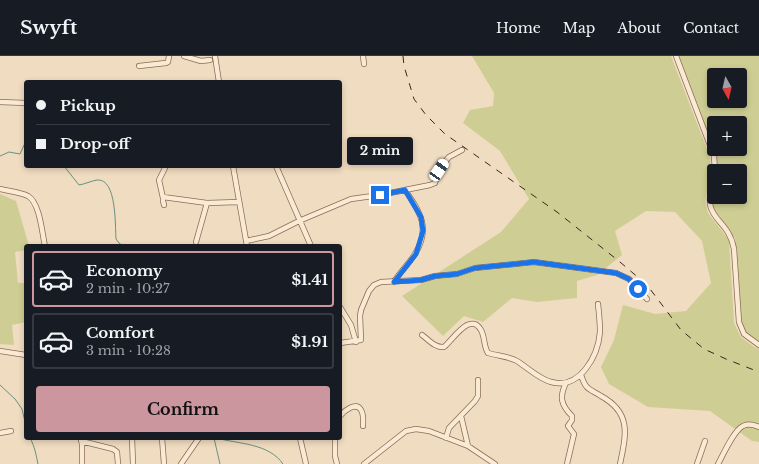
<!DOCTYPE html>
<meta charset="utf-8">
<style>
:root{--surface:#171b24;--page:#242831;--text:#f1f3f6;--muted:#9ea1a6;--line:#363941;--accent:#cb969e}
body{margin:0;font-family:"Libre Baskerville",serif;background:var(--page);color:var(--text);height:100vh;display:flex;flex-direction:column;font-size:15px;white-space:nowrap}
*{box-sizing:border-box;margin:0}
p{font-size:13px;color:var(--muted)}
.icon{flex:none;width:22px;height:22px;fill:none;stroke:currentColor;stroke-width:2;stroke-linecap:round;stroke-linejoin:round}
.map{position:relative;flex:1;overflow:hidden}
.details{position:absolute;left:24px;top:188px;width:318px;height:196px;display:flex;flex-direction:column;background:var(--surface);border-radius:4px;box-shadow:0 2px 6px #0003}
.details>*{flex:none}
.banner{position:absolute;left:24px;top:24px;width:318px;height:88px;border-radius:4px;box-shadow:0 2px 6px #0003;display:grid;align-content:center;height:88px;padding:0 12px;background:var(--surface)}
.needle{width:26px;rotate:172deg}
.tools{position:absolute;left:707px;top:12px;display:grid;gap:8px}
.tools a{display:grid;place-items:center;width:40px;height:40px;border-radius:4px;background:var(--surface);box-shadow:0 2px 6px #0003;font-size:20px}
.end{position:absolute;width:18px;height:18px;margin:-9px;border:5px solid #1a73e8;background:#fff;box-shadow:0 0 0 2px #fff}
.from{border-radius:50%}
.bubble{position:absolute;height:28px;border-radius:4px;background:var(--surface);box-shadow:0 2px 6px #0003;font-size:13px;font-weight:800;line-height:28px;text-align:center}
.car{position:absolute;width:12px;height:24px;margin:-12px -6px;border-radius:5px;box-shadow:0 0 3px 1px #0007;background:linear-gradient(#fff 24%,#345 0 40%,#fff 0 76%,#345 0 86%,#fff 0)}
.banner b{display:flex;align-items:center;gap:14px;height:38px;font-size:15px}
.banner b+b{border-top:1px solid var(--line)}
.banner i{width:10px;height:10px;background:var(--text)}
ul{padding:7px 0 0;list-style:none}
li{display:flex;align-items:center;gap:12px;height:56px;margin:0 8px 6px;padding:0 4px;border:2px solid var(--line);border-radius:4px}
li div{flex:1}
li b{display:block;font-size:15px}
li em{font-style:normal;font-weight:800}
li.current{border-color:var(--accent)}
li>.icon{width:36px;height:36px;stroke-width:1.5}
.cta{display:flex;gap:8px;margin-top:auto;padding:8px 12px}
.cta a{flex:1;height:46px;border-radius:4px;background:var(--accent);color:#111;font-size:16px;font-weight:800;line-height:46px;text-align:center}
header{display:flex;align-items:center;gap:24px;box-sizing:border-box;height:56px;padding:0 20px;background:var(--surface);border-bottom:1px solid var(--line)}
header strong{font-size:19px}
nav{display:flex;gap:22px;margin-inline-start:auto;font-size:14px}
.map>svg:first-child{display:block}
.green{fill:#cece94;fill-rule:evenodd}
.lines{fill:none;stroke-linecap:round;stroke-linejoin:round}
.stream{stroke:#6a9082;stroke-width:1}
.minor-casing{stroke:#8a6c57;stroke-width:6}
.minor{stroke:#faead4;stroke-width:4.5}
.rail{stroke:#39271c;stroke-width:1;stroke-dasharray:7 7;stroke-linecap:butt}
.route{stroke:#1a73e8;stroke-width:5}
</style>
<header>
<strong>Swyft</strong>
<nav><a>Home</a><a>Map</a><a>About</a><a>Contact</a></nav>
</header>
<div class="map">
<svg width="759" height="408" viewBox="0 0 759 408">
<rect width="100%" height="100%" fill="#f0dcc0"/>
<path class="green" d="M472,0H671L710,101L711,118L705,145L708,157L729,184L734,267L741,281L754,291L759,293V386L752,385L710,355L648,351L609,328L601,311L614,284L623,249L655,258L686,255L711,227L702,185L675,156L646,155L615,175L622,199L597,219L577,225V242L537,246L512,242L483,266L464,260L443,280L402,240L501,176L529,143L500,95L463,67L470,54L493,50L494,37Z
M678,0H759V286L746,277L741,266L735,182L714,154L711,145L714,134V141H740V115H717L716,100ZM714,19H740V45H714ZM714,67H740V93H714Z
M0,138L16,145L29,190H26V194L15,196L18,227H26V266L12,269L14,289L0,288Z"/>
<g class="lines">
<path class="stream" d="M0,100L9,96L20,98L26,85
M64,110L79,129C85,128 91,125 97,124C117,122 115,170 116,183L119,187L123,190
M0,329L15,343L22,353L26,370
M30,382C35,391 36,399 38,408
M214,382L220,408
M216,382C238,388 269,387 283,408"/>
<g class="minor-casing">
<path id="minor" d="M184,0L201,5L210,4
M215,0L219,26
M363,0L364,8
M676,0L714,100L715,115
M139,10L166,7L168,6L169,0
M0,46L26,47
M233,110L247,190
M276,110L311,190
M714,123C699,166 728,159 734,193L739,266L744,278L759,289
M0,133C8,135 20,136 28,140C40,147 42,177 45,190
M163,141L207,147L239,146
M163,142L159,124L165,112V110
M163,145L164,149
M246,185L269,180L299,165L351,143L380,139L430,129L435,127L439,114L444,107L449,101L462,94
M196,186L207,147
M394,226C400,216 409,208 415,198C431,172 420,156 405,134
M340,251L351,269L356,286
M422,279C429,284 435,292 444,291C453,284 471,253 482,276C485,284 484,291 488,297C498,300 508,300 517,305C528,312 539,323 551,326C580,334 598,300 600,276C600,267 599,257 598,248
M340,287L361,284L360,260L361,254L369,235L374,229L381,226L421,224L435,220L457,218L475,212L534,206L616,217L629,223L647,243
M0,295L26,299
M581,319C586,334 588,332 601,340C632,357 626,379 620,408
M566,327C559,341 561,349 572,360V364L568,370L574,378L567,408
M340,360C344,355 356,345 361,354C364,358 363,365 363,370
M461,360L468,390
M0,377L11,375
M132,382L133,408
M162,382L164,408
M300,382L306,408
M335,382V400L337,408
M446,382L449,372L475,345L478,340V324
M81,385L113,393L117,396L118,408
M82,408V384
M181,408L199,382
M364,408L406,375L416,373L429,375L468,390L495,408
M697,408L705,385
M718,408C723,399 734,374 743,370C748,367 754,369 759,371"/>
</g>
<use href="#minor" class="minor"/>
<path class="rail" d="M403,0L404,10L414,43L426,59L445,78L557,156L620,206L647,229L681,274L704,293L726,303L759,316"/>
</g>
<g class="lines">
<path class="route" d="M380,139L405,134L421,161L423,175L416,198L394,226L421,224L435,220L457,218L475,212L534,206L616,217L629,223L638,233"/>
</g>
</svg>
<div class="tools">
<a><svg class="needle" viewBox="-14 -14 28 28"><path d="M0-13l5 13h-10z" fill="#e53935"/><path d="M0 13l5-13h-10z" fill="#9ea1a6"/></svg></a>
<a>+</a>
<a>−</a>
</div>
<i class="end from" style="left:638px;top:233px"></i>
<i class="end" style="left:380px;top:139px"></i>
<div class="bubble" style="left:347px;top:81px;width:66px">2 min</div>
<i class="car" style="left:439px;top:114px;rotate:34deg"></i>
<div class="banner">
<b><i class="from"></i>Pickup</b>
<b><i></i>Drop-off</b>
</div>
<section class="details">
<ul>
<li class="current"><svg class="icon" aria-label="car" viewBox="0 0 24 24"><path d="M5 17H2v-5l4-1 3-4h7l3 4 3 1v5h-3M9 17h6M6 11h13"/><circle cx="7" cy="17" r="2"/><circle cx="17" cy="17" r="2"/></svg><div><b>Economy</b><p>2 min · 10:27</p></div><em>$1.41</em></li>
<li><svg class="icon" aria-label="car" viewBox="0 0 24 24"><path d="M5 17H2v-5l4-1 3-4h7l3 4 3 1v5h-3M9 17h6M6 11h13"/><circle cx="7" cy="17" r="2"/><circle cx="17" cy="17" r="2"/></svg><div><b>Comfort</b><p>3 min · 10:28</p></div><em>$1.91</em></li>
</ul>
<div class="cta"><a>Confirm</a></div>
</section>
</div>
